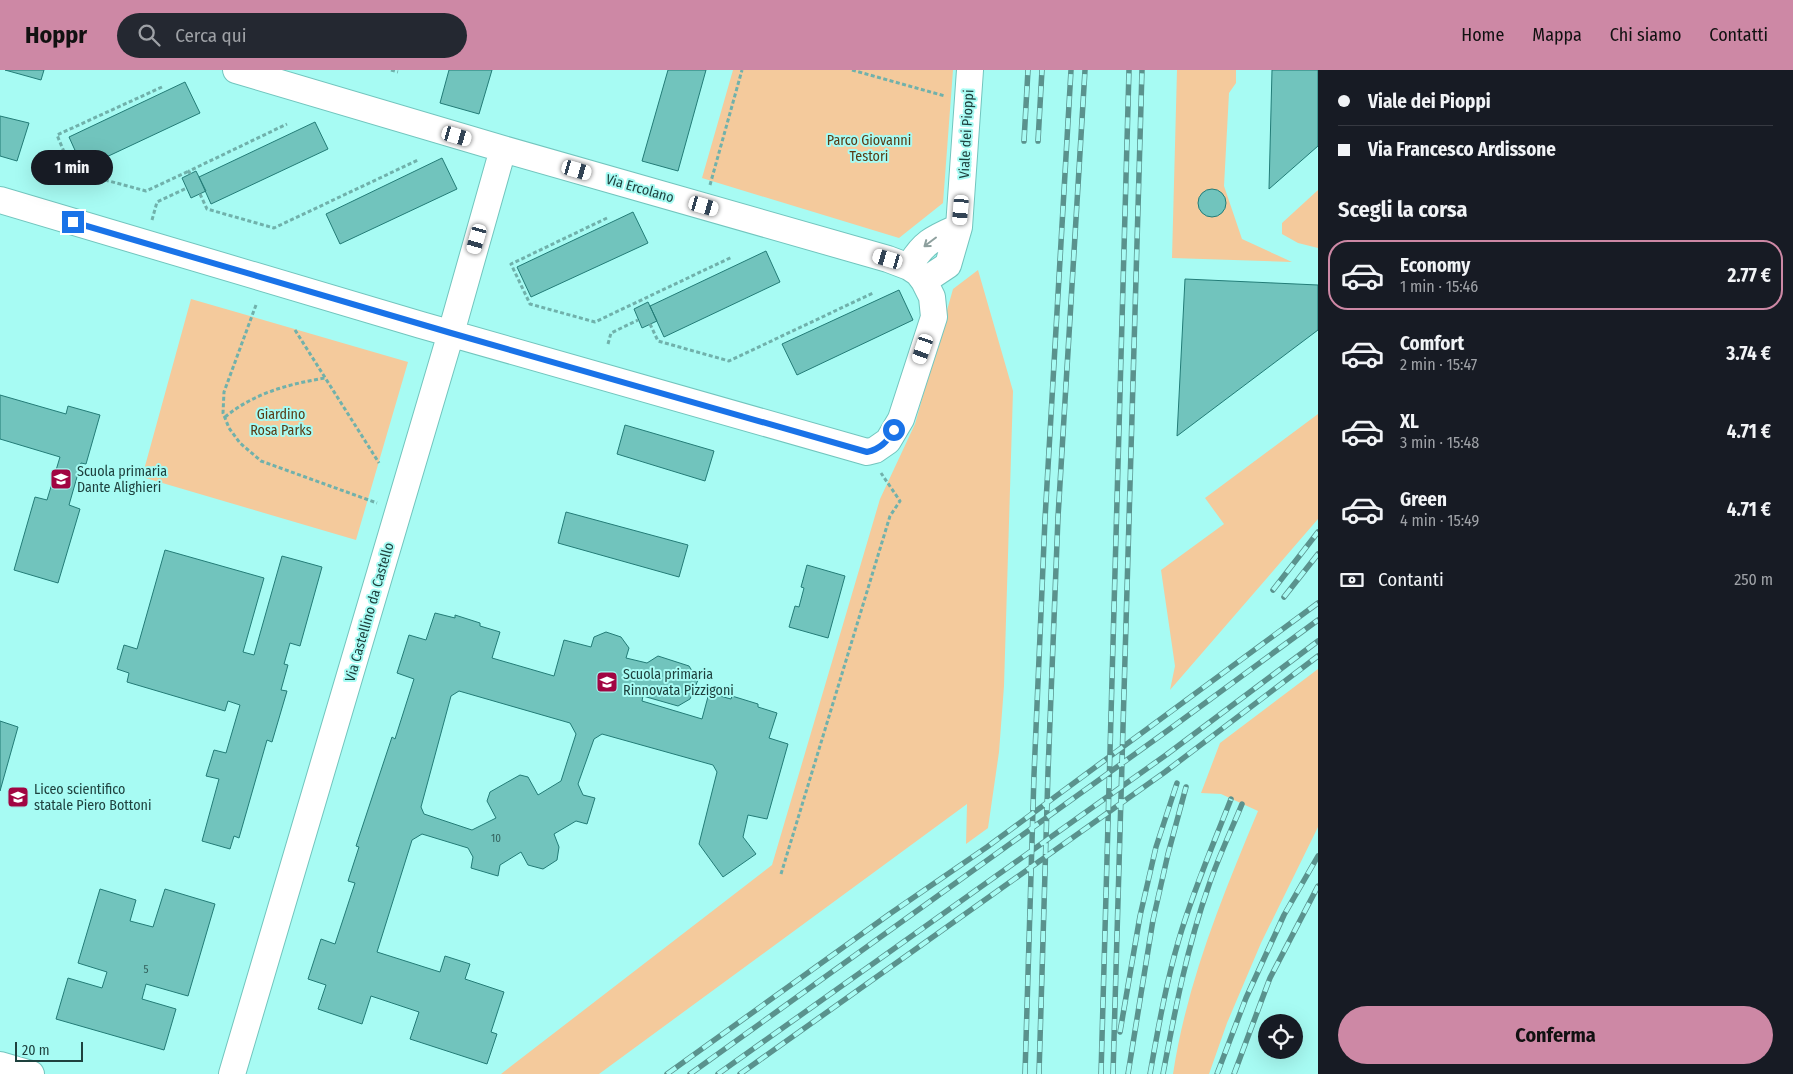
<!DOCTYPE html>
<html lang="it">
<meta charset="utf-8">
<style>
:root{--surface:#171b24;--page:#242831;--text:#f1f3f6;--muted:#9ea1a6;--line:#363941;--accent:#cd88a5}
body{margin:0;font-family:"Fira Sans Condensed",sans-serif;background:var(--page);color:var(--text);height:100vh;display:flex;flex-direction:column;font-size:19px;white-space:nowrap}
*{box-sizing:border-box;margin:0}
p{font-size:16px;color:var(--muted)}
.icon{flex:none;width:28px;height:28px;fill:none;stroke:currentColor;stroke-width:2;stroke-linecap:round;stroke-linejoin:round}
.map{position:relative;flex:1;overflow:hidden}
.sheet{display:flex;flex-direction:column;background:var(--surface);width:475px}
.sheet>*{flex:none}
.hud{display:grid;align-content:center;height:110px;padding:0 20px;background:var(--surface)}
.tools{position:absolute;left:1258px;top:944px;display:grid;gap:10px}
.tools a{display:grid;place-items:center;width:45px;height:45px;border-radius:50%;background:var(--surface);box-shadow:0 5px 20px #0002;font-size:25px}
.scale{position:absolute;left:15px;bottom:12px;width:68px;box-sizing:border-box;padding-left:5px;border:2px solid #1e413e;border-top:0;font-size:14px;line-height:18px;white-space:nowrap;color:#1e413e;-webkit-text-stroke:4px #a7fbf3;paint-order:stroke}
.end{position:absolute;width:22px;height:22px;margin:-11px;border:6px solid #1a73e8;background:#fff;box-shadow:0 0 0 2px #fff}
.from{border-radius:50%}
.bubble{position:absolute;height:35px;border-radius:18px;background:var(--surface);box-shadow:0 5px 20px #0002;font-size:16px;font-weight:700;line-height:35px;text-align:center}
.car{position:absolute;width:15px;height:30px;margin:-15px -8px;border-radius:6px;box-shadow:0 0 4px 1px #0007;background:linear-gradient(#fff 24%,#345 0 40%,#fff 0 76%,#345 0 86%,#fff 0)}
.hud b{display:flex;align-items:center;gap:18px;height:48px;font-size:19px}
.hud b+b{border-top:1px solid var(--line)}
.hud i{width:12px;height:12px;background:var(--text)}
ul{padding:0;list-style:none}
li{display:flex;align-items:center;gap:15px;height:70px;margin:0 10px 8px;padding:0 10px;border:2px solid transparent;border-radius:20px}
li div{flex:1}
li b{display:block;font-size:19px}
li em{font-style:normal;font-weight:700}
li.selected{border-color:var(--accent)}
li>.icon{width:45px;height:45px;stroke-width:1.5}
h2{padding:0 20px;font-size:22px;line-height:60px}
.pay{display:flex;align-items:center;gap:12px;height:55px;padding:0 20px;font-size:19px}
.pay p{margin-inline-start:auto}
.primary-button{display:flex;gap:10px;margin-top:auto;padding:10px 20px}
.primary-button a{flex:1;height:58px;border-radius:30px;background:var(--accent);color:#111;font-size:20px;font-weight:700;line-height:58px;text-align:center}
header{display:flex;align-items:center;gap:30px;box-sizing:border-box;height:70px;padding:0 25px;background:var(--accent);color:#111}
header strong{font-size:24px}
nav{display:flex;gap:28px;margin-inline-start:auto;font-size:18px}
.search{width:350px;height:45px;background:var(--page);display:flex;align-items:center;gap:12px;box-sizing:border-box;padding:0 18px;border-radius:28px;color:var(--muted);font-size:19px}
main{display:flex;flex:1;min-height:0}
.map>svg:first-child{display:block}
.green{fill:#f4ca9c}
.building{fill:#71c4bd;stroke:#237c77;fill-rule:evenodd}
.lines{fill:none;stroke-linecap:round;stroke-linejoin:round}
.street-casing{stroke:#72c5be;stroke-width:28}
.path{stroke:#70b1ab;stroke-width:3;stroke-dasharray:4 2.5;stroke-linecap:butt}
.street{stroke:#fff;stroke-width:26}
.rail-casing{stroke:#5a928d;stroke-width:5.5}
.rail{stroke:#a7fbf3;stroke-width:4;stroke-dasharray:11;stroke-linecap:butt}
.oneway{stroke:#8ea09e}
.route{stroke:#1a73e8;stroke-width:6}
.labels{text-anchor:middle;stroke-width:4;stroke-linejoin:round;paint-order:stroke}
.number-label{font-size:11px;fill:#33625e}
.street-label{font-size:14px;fill:#1e413e;stroke:#a7fbf3}
.park-label{font-size:14px;fill:#593b15;stroke:#a7fbf3}
.poi-label{font-size:14px;fill:#1e413e;stroke:#a7fbf3;text-anchor:start}
</style>
<header>
<strong>Hoppr</strong>
<div class="search"><svg class="icon" aria-label="search" viewBox="0 0 24 24"><circle cx="10" cy="10" r="6"/><path d="M15 15l6 6"/></svg>Cerca qui</div>
<nav><a>Home</a><a>Mappa</a><a>Chi siamo</a><a>Contatti</a></nav>
</header>
<main>
<div class="map">
<svg width="1318" height="1004" viewBox="0 0 1318 1004">
<rect width="100%" height="100%" fill="#a7fbf3"/>
<path class="green" d="M733,0H953L943,133L899,168L702,108Z
M1177,0H1236V13L1229,23L1224,116L1242,169L1292,192L1172,188Z
M1318,120V178L1298,173L1282,164V153Z
M978,200L1013,321L1004,616L999,682L988,758L966,774L967,734L599,1004H501L772,795L880,429L915,354L953,219Z
M191,229L408,292L356,470L142,407Z
M1318,344V449L1170,620L1175,596L1161,500L1224,454L1205,428Z
M1318,599V757L1261,873L1227,953L1209,1004H1173C1187,912 1222,827 1258,741L1221,724L1201,723L1220,673Z"/>
<path class="building" d="M5,0H44L41,10Z
M449,0H492L479,44L440,33Z
M668,0H706L678,101L642,91Z
M1272,0H1318V76L1269,119Z
M185,12L200,43L83,98L69,67Z
M0,46L29,53L17,91L0,86Z
M315,52L328,79L211,134L199,107Z
M442,88L457,119L340,174L326,144Z
M196,101L206,121L191,128L182,108Z
M1198 133a14 14 0 1 1 28 0a14 14 0 1 1-28 0Z
M633,142L648,173L531,227L517,197Z
M766,181L780,212L664,267L650,236Z
M1185,209L1318,215V260L1177,366Z
M899,220L913,250L797,305L782,274Z
M648,232L657,251L642,258L634,239Z
M0,325L66,344L68,336L100,345L86,394L81,393L69,435L80,439L58,513L14,500L35,427L47,430L60,387L0,369Z
M625,355L714,381L705,411L617,384Z
M566,442L688,475L679,507L558,473Z
M165,480L264,508L243,582L254,585L282,486L322,497L300,576L290,573L284,594L288,595L281,620L287,621L272,672L267,670L239,768L234,766L230,779L202,771L219,709L206,706L214,680L226,683L240,635L228,631L225,641L127,612L129,603L117,599L124,575L137,579Z
M807,495L845,506L828,568L789,557L795,536L799,537L804,518L801,517Z
M435,543L455,548V545L480,553V556L500,562L492,588L554,606L564,570L591,577L594,567L606,562L621,567L629,578L626,588L647,593L658,586L689,596L698,610L690,629L678,636L643,626L642,631L702,649L709,623L731,629L732,626L758,634V637L777,643L769,668L788,674L767,749L748,745L743,767L756,784L723,807L699,774L717,702L713,695L602,664L594,669L578,714L583,725L595,728L587,754L576,751L554,764L559,777L557,790L543,799L528,795L521,782L500,795L498,806L471,798L473,787L468,778L422,764L412,770L377,882L440,902L445,886L470,894L465,909L504,922L491,962L497,964L487,994L410,969L419,942L371,926L362,954L318,939L326,915L308,909L321,869L335,874L355,813L348,811L359,777L356,776L392,667L395,669L414,609L397,603L409,565L426,570ZM459,621L570,653L576,664L561,711L538,725L528,707L520,705L490,722L487,731L496,748L472,760L424,744L421,737L451,626Z
M0,651L18,657L0,721Z
M100,819L136,830L130,851L153,857L165,819L215,834L188,926L146,914L142,929L176,939L164,980L56,949L68,908L102,918L107,902L78,893Z"/>
<g class="lines">
<g class="street-casing">
<path id="street" d="M0,130L421,255L867,382L875,380L888,371L901,349L934,247L932,227L924,211L918,203L909,197L888,189L503,79L236,0
M909,197C923,172 934,168 959,157
M924,211L948,195L959,157L970,0
M0,995L31,1004
M232,1004L451,263L503,79"/>
</g>
<path class="path" d="M391,0L398,2
M852,0L945,26
M162,17L57,65L72,101L146,121L189,101
M190,104L189,101L287,54
M710,115L742,0
M200,124L207,139L274,158L418,90
M607,148L511,194L530,234L595,252L732,187
M152,150L157,132L187,118
M256,235L224,322L223,343L229,358L240,373L261,391L377,433
M650,254L658,271L729,291L873,223
M295,260L379,393
M608,274L611,263L638,250
M225,347C254,323 289,314 325,308
M781,804L890,446L900,431L881,403"/>
<use href="#street" class="street"/>
<g class="rail-casing">
<path id="rail" d="M1024,71L1028,0
M1038,71L1042,0
M1273,520L1318,462
M1284,527L1318,484
M1120,962L1140,846L1156,777L1177,713
M667,1004L891,843L987,777L1318,533
M690,1004L1167,661L1318,550
M718,1004L1166,685L1318,571
M740,1004L1165,702L1318,586
M1025,1004L1034,705L1045,449L1071,0
M1039,1004L1048,702L1058,447L1085,0
M1101,1004L1129,0
M1113,1004L1142,0
M1128,1004L1153,850L1168,784L1186,717
M1150,1004C1158,959 1166,913 1179,869C1193,821 1213,775 1231,729
M1163,1004C1175,940 1187,877 1209,815C1218,788 1231,761 1242,734
M1217,1004L1246,928L1284,845L1318,786
M1234,1004L1270,908L1318,816"/>
</g>
<use href="#rail" class="rail"/>
</g>
<defs><path id="oneway-shaft" d="M-6 0H5M1.5-3L5.5 0L1.5 3" fill="none" stroke-width="1.6" stroke-linecap="round" stroke-linejoin="round" transform="scale(1.25)"/></defs>
<use class="oneway" href="#oneway-shaft" transform="translate(930 172) rotate(143)"/>
<g class="lines">
<path class="route" d="M73,152L451,263L867,382C880,379 887,372 894,360"/>
</g>
<defs>
<g id="school-square" transform="scale(1.125)"><rect x="-9" y="-9" width="18" height="18" rx="4" fill="#a10542" stroke="#a7fbf3"/><path d="M0-5L7-2L0 1L-7-2ZM-4 1L0 2.5L4 1V4Q0 6-4 4Z" fill="#fff"/></g>
</defs>
<g fill-rule="evenodd">
<use href="#school-square" x="61" y="409"/>
<use href="#school-square" x="607" y="612"/>
<use href="#school-square" x="18" y="727"/>
</g>
<g class="labels">
<g class="number-label">
<text x="496" y="772">10</text>
<text x="146" y="903">5</text>
</g>
<g class="street-label">
<text transform="translate(966 64) rotate(-87)" y="5">Viale dei Pioppi</text>
<text transform="translate(640 118) rotate(16)" y="5">Via Ercolano</text>
<text transform="translate(369 542) rotate(-74)" y="5">Via Castellino da Castello</text>
</g>
<g class="park-label">
<text x="869" y="75">Parco Giovanni<tspan x="869" dy="16">Testori</tspan></text>
<text x="281" y="349">Giardino<tspan x="281" dy="16">Rosa Parks</tspan></text>
</g>
<g class="poi-label">
<text x="77" y="406">Scuola primaria<tspan x="77" dy="16">Dante Alighieri</tspan></text>
<text x="623" y="609">Scuola primaria<tspan x="623" dy="16">Rinnovata Pizzigoni</tspan></text>
<text x="34" y="724">Liceo scientifico<tspan x="34" dy="16">statale Piero Bottoni</tspan></text>
</g>
</g>
</svg>
<div class="tools">
<a><svg class="icon" aria-label="locate" viewBox="0 0 24 24"><circle cx="12" cy="12" r="6"/><path d="M12 2v4M12 18v4M2 12h4M18 12h4"/></svg></a>
</div>
<div class="scale">20 m</div>
<i class="end from" style="left:894px;top:360px"></i>
<i class="end" style="left:73px;top:152px"></i>
<div class="bubble" style="left:31px;top:80px;width:82px">1 min</div>
<i class="car" style="left:457px;top:66px;rotate:106deg"></i>
<i class="car" style="left:577px;top:100px;rotate:106deg"></i>
<i class="car" style="left:704px;top:136px;rotate:106deg"></i>
<i class="car" style="left:961px;top:140px;rotate:185deg"></i>
<i class="car" style="left:477px;top:169px;rotate:196deg"></i>
<i class="car" style="left:888px;top:189px;rotate:286deg"></i>
<i class="car" style="left:923px;top:279px;rotate:199deg"></i>
</div>
<section class="sheet">
<div class="hud">
<b><i class="from"></i>Viale dei Pioppi</b>
<b><i></i>Via Francesco Ardissone</b>
</div>
<h2>Scegli la corsa</h2>
<ul>
<li class="selected"><svg class="icon" aria-label="car" viewBox="0 0 24 24"><path d="M5 17H2v-5l4-1 3-4h7l3 4 3 1v5h-3M9 17h6M6 11h13"/><circle cx="7" cy="17" r="2"/><circle cx="17" cy="17" r="2"/></svg><div><b>Economy</b><p>1 min · 15:46</p></div><em>2.77 €</em></li>
<li><svg class="icon" aria-label="car" viewBox="0 0 24 24"><path d="M5 17H2v-5l4-1 3-4h7l3 4 3 1v5h-3M9 17h6M6 11h13"/><circle cx="7" cy="17" r="2"/><circle cx="17" cy="17" r="2"/></svg><div><b>Comfort</b><p>2 min · 15:47</p></div><em>3.74 €</em></li>
<li><svg class="icon" aria-label="car" viewBox="0 0 24 24"><path d="M5 17H2v-5l4-1 3-4h7l3 4 3 1v5h-3M9 17h6M6 11h13"/><circle cx="7" cy="17" r="2"/><circle cx="17" cy="17" r="2"/></svg><div><b>XL</b><p>3 min · 15:48</p></div><em>4.71 €</em></li>
<li><svg class="icon" aria-label="car" viewBox="0 0 24 24"><path d="M5 17H2v-5l4-1 3-4h7l3 4 3 1v5h-3M9 17h6M6 11h13"/><circle cx="7" cy="17" r="2"/><circle cx="17" cy="17" r="2"/></svg><div><b>Green</b><p>4 min · 15:49</p></div><em>4.71 €</em></li>
</ul>
<div class="pay"><svg class="icon" aria-label="cash" viewBox="0 0 24 24"><path d="M3 7h18v10H3z"/><circle cx="12" cy="12" r="2"/></svg>Contanti<p>250 m</p></div>
<div class="primary-button"><a>Conferma</a></div>
</section>
</main>
